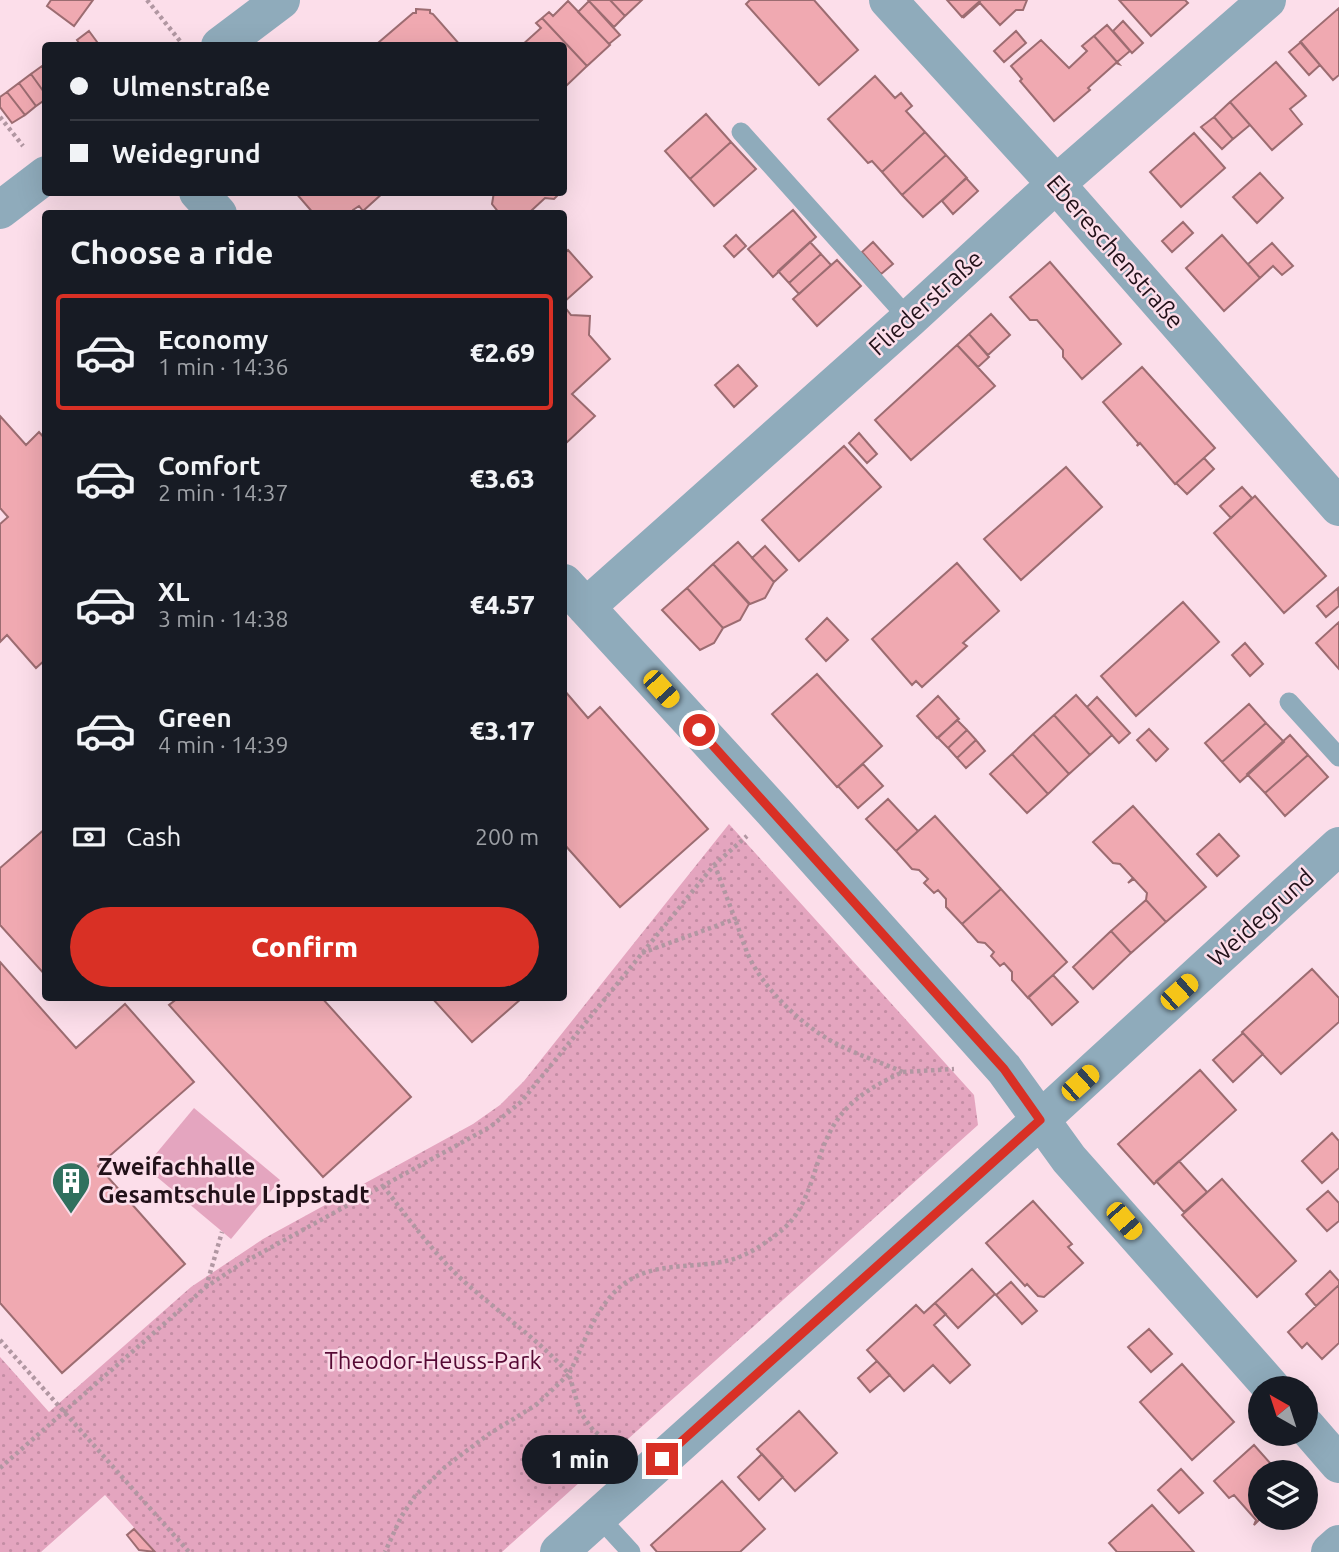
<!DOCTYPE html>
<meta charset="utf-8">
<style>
:root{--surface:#171b24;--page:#242831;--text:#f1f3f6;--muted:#9ea1a6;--line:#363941;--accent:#d93025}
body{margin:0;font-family:Ubuntu,sans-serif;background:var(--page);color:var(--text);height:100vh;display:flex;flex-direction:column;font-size:26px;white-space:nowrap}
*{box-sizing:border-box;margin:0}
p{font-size:23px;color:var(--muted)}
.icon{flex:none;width:38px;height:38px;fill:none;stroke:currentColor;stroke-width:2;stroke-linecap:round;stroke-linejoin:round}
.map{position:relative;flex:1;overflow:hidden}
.sheet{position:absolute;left:42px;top:210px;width:525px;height:791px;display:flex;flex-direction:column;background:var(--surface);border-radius:7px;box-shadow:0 7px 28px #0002}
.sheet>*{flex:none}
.banner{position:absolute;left:42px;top:42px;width:525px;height:154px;border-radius:7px;box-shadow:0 7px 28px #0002;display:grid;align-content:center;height:154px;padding:0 28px;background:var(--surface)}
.needle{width:46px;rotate:321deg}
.tools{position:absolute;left:1248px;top:1376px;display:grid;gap:14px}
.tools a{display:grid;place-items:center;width:70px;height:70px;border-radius:50%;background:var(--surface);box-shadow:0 7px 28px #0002;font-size:35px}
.end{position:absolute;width:32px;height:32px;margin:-16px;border:9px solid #d93025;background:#fff;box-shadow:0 0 0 4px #fff}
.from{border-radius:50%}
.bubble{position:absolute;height:49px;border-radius:24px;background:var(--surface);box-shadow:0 7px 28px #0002;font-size:23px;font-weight:800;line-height:49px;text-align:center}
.car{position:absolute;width:21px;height:42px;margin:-21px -10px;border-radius:9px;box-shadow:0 0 5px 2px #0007;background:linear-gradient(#f5c518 24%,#345 0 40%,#f5c518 0 76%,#345 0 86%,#f5c518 0)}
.banner b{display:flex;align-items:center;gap:24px;height:66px;font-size:26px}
.banner b+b{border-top:2px solid var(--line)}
.banner i{width:18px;height:18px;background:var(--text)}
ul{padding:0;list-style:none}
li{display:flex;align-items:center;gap:21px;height:116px;margin:0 14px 10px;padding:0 14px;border:4px solid transparent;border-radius:7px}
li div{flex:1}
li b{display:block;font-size:26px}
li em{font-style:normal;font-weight:800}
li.selected{border-color:var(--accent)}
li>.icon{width:63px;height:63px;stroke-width:1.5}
h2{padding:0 28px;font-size:32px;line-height:84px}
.pay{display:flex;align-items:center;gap:18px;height:77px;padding:0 28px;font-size:26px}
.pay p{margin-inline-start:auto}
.primary-button{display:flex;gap:14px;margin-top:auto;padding:14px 28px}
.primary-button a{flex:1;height:80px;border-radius:42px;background:var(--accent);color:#fff;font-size:28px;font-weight:800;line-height:80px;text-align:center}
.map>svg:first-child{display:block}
.grass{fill:#e4a5bf}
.park{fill:url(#park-dots)}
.building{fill:#f0a9b1;stroke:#9c6c71;stroke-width:2}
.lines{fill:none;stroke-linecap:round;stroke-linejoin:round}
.path{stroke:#b197a2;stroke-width:4.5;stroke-dasharray:3.5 3.5;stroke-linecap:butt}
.lane{stroke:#8fabbb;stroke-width:19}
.street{stroke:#8fabbb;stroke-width:38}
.route{stroke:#d93025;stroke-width:9}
.labels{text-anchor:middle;stroke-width:5;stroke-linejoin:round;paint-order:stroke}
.street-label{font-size:24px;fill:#221119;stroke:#fcdeea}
.poi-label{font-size:24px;font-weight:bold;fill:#221119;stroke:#fcdeea;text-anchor:start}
.park-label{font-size:24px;fill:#560934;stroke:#fcdeea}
</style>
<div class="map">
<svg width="1339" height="1552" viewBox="0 0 1339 1552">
<defs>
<pattern id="park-dots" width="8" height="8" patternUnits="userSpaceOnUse" patternTransform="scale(1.75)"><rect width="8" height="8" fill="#e4a5bf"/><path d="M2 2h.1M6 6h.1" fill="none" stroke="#c38da4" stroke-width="1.8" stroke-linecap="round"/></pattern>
</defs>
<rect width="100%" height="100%" fill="#fcdeea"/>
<path class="grass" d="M194,1108L280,1180L231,1239L145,1167Z"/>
<path class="park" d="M729,824L974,1095L978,1125L502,1552H156L105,1495L41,1552H0V1357L49,1412L191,1287L263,1239L473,1124L500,1105L524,1081Z"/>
<path class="building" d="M51,0H93L74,26L47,6Z
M588,0H610L625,16L614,27Z
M610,0H642L625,16Z
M750,0H814L858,50L819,85L746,4Z
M947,0H981L962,17Z
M981,0H1027L1023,10H1016L1000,25L980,3L963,18Z
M1119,0H1185L1188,3L1151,36Z
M568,1L610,45L587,66L542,18L549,12L553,16Z
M589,1L620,35L609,44L578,12Z
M1339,8V75L1333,80L1300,42Z
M416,9L430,10V13L433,14L461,46H380L378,43L413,13H416Z
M542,18L587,66L564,88V46H521L541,28L536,23Z
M1123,21L1143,43L1132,53L1113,31Z
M1107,25L1130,51L1117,62L1094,36Z
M89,31L100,46H81L77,40Z
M1016,31L1026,43L1004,62L994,51Z
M1094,36L1119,64L1116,63L1088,88L1090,90L1054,121L1020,81L1022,79L1011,66L1041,40L1069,68L1087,51L1082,46Z
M1301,42L1320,65L1309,75L1289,52Z
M1276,62L1306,96L1290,109L1302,124L1272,150L1230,102Z
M42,66L46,70V95L31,74Z
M31,74L46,95V99L36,106L19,83Z
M875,76L895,98L901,93L912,106L906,111L925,132L882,172L872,161L868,163L828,119Z
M19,83L36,106L25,115L7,92Z
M7,92L25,115L12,123L0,107V97Z
M1230,102L1250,125L1233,139L1214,117Z
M706,114L731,142L690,179L665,151Z
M1214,117L1233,139L1222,149L1201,127Z
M925,132L946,155L902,195L882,172Z
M1194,133L1225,168L1181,207L1150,172Z
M731,142L756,169L714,206L690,179Z
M946,155L967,178L923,217L902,195Z
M1260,173L1283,198L1257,223L1233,197Z
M966,178L978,191L953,214L942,201Z
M295,192H384L363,211L359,206L353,210V214H314Z
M494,192H561L554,199L545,198L531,211L533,214H500L492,204Z
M793,210L816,237L773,277L748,249Z
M1183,222L1193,233L1172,252L1162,241Z
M736,235L746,246L734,257L724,246Z
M1222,235L1260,278L1224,311L1186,268Z
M810,242L821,254L789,283L778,271Z
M873,242L893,264L881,274L862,252Z
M1272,243L1293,266L1282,275L1273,266L1260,278L1248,264Z
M568,250L592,277L564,302V254Z
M821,254L831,265L799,294L789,283Z
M837,260L861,286L817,326L793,299Z
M1050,262L1121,344L1082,379L1063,357V350L1037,320H1030L1010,297Z
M564,306L571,315L590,316L589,335L610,359L572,394L595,416L564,445Z
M991,314L1010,335L988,355L969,334Z
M969,334L989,357L978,367L957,345Z
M957,345L995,386L911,460L875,420Z
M738,365L757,386L734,407L715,385Z
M1142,367L1215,448L1175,484L1140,443L1137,446L1138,443L1103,402Z
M0,416L26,445L39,432L46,440V659L36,668L7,635L0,642V524L8,517L0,508Z
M859,433L877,454L867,463L849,443Z
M844,446L881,487L799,561L762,520Z
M1204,458L1214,469L1187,494L1176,483Z
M1066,467L1102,507L1021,580L984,539Z
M1242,487L1252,498L1231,518L1220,506Z
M1255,496L1326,576L1284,613L1214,533Z
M738,542L774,582L765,598L750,604L713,564Z
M765,546L787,570L774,582L752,558Z
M957,563L999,611L963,643L967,646L922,687L916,681L912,685L872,639Z
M713,564L749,604L740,620L723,628L687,588Z
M687,588L723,628L714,643L700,650L662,610Z
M1338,588L1339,606L1326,617L1317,606Z
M1183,602L1219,642L1136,716L1101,676Z
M827,618L848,640L826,661L806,639Z
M1339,622V669L1316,643Z
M1245,643L1263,664L1250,676L1232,655Z
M817,674L882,746L837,787L772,714Z
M564,690L588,718L600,707L708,829L620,907L564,844Z
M1076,695L1112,735L1090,755L1054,715Z
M938,696L959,719L937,738L917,716Z
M1097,697L1130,733L1119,743L1087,707Z
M1249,704L1266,723L1222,762L1205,743Z
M1054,715L1090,755L1069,774L1033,734Z
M957,720L967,730L948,748L938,738Z
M1266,723L1284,742L1240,782L1222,762Z
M1149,729L1168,749L1156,761L1137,740Z
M967,730L976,740L957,758L948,748Z
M1033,734L1069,774L1048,794L1012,754Z
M1290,735L1308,755L1265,793L1247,774Z
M976,740L985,751L966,768L957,758Z
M1012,754L1048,794L1027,813L990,774Z
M1308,755L1328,777L1285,816L1265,793Z
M863,764L883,786L858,808L838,786Z
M888,799L918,831L896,851L866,819Z
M1133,806L1206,887L1166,922L1146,900L1147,893L1134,879L1128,883L1133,878L1120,864L1113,863L1093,842Z
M935,816L1001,889L962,924L946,907V899L938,890L934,893L924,883L928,879L919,870L912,869L896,851Z
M46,828V976L0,925V868Z
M1219,834L1239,856L1217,876L1197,854Z
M1001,889L1067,962L1028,998L1012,980V972L1004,963L1000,966L991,956L994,952L985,943L978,942L962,924Z
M1146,900L1166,922L1131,953L1111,931Z
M1111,931L1131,953L1093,989L1073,967Z
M0,962L76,1048L125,1004L194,1082L98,1166L185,1264L62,1373L0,1303Z
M1312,969L1339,998V1022L1281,1074L1242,1032Z
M1053,975L1078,1002L1052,1025L1028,997Z
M178,998H322L411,1097L323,1177L169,1005Z
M432,998H522L472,1042Z
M1243,1033L1263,1054L1233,1082L1213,1060Z
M1200,1070L1236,1110L1154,1184L1118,1144Z
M1332,1133L1339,1141V1168L1322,1183L1302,1161Z
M1179,1161L1207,1192L1184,1212L1156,1181Z
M1222,1179L1296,1261L1257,1297L1182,1215Z
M1328,1191L1339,1203V1221L1327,1231L1307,1209Z
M1033,1201L1072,1244L1068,1247L1083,1263L1044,1297L1038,1296L1027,1284L1025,1286L986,1243Z
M972,1269L995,1294L958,1328L935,1303Z
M1330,1271L1339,1281V1285L1316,1306L1306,1294Z
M1011,1282L1037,1311L1022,1324L996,1295Z
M1339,1285V1343L1322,1359L1307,1343L1302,1348L1288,1332Z
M935,1303L946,1314L934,1325L970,1365L950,1383L933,1365L904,1391L867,1350L916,1305L924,1313Z
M1149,1329L1172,1354L1151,1372L1128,1347Z
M877,1361L890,1375L870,1392L858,1378Z
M1182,1364L1234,1422L1192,1460L1140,1402Z
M799,1411L837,1453L795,1491L757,1449Z
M1254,1445L1278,1472H1260V1517H1262L1254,1525L1256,1520L1234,1495L1229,1498L1214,1481Z
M762,1454L783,1477L759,1500L738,1477Z
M1181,1469L1203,1493L1179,1513L1158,1490Z
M722,1481L765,1529L740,1552H657L651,1545Z
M1152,1505L1194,1552H1117L1109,1543Z
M134,1529L155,1552L139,1550L127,1535Z"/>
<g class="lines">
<path class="path" d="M147,0L184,46
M0,117L23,146
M642,953L735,919L715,866
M903,1072L954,1069
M383,1186C410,1220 435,1256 468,1285C502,1315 539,1340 569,1374L536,1405L489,1434L445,1467L415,1496L401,1517L385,1552
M206,1287L222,1232
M0,1340L189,1552
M620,1452L593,1430L580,1412L569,1374C583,1346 595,1308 620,1287C650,1261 690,1269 726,1261C746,1257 766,1243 782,1230C810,1207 813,1167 828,1136C843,1103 872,1086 903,1072C880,1062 855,1054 833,1042C801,1024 767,992 750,959C744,946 740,932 735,919
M0,1468L206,1287L239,1265L490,1127L521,1102L714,865L747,836"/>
<path class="lane" d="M741,132L909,319
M1289,702L1339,757
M598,1516L631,1552"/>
<path class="street" d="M888,0L1056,184L1339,507
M220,46L281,0
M198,192L218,214
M0,210L46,175
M564,583L774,812L1004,1069L1069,1159L1272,1388
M586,607L909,319L1056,184L1267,0
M1306,1426L1339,1464
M559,1552L1040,1120L1339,846
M1330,1552L1339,1544"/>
</g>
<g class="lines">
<path class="route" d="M662,1459L1040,1120L1004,1069L699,730"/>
</g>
<defs>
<g id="building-pin" transform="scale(2.0125)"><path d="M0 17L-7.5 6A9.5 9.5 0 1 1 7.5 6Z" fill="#30705e" stroke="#fcdeea"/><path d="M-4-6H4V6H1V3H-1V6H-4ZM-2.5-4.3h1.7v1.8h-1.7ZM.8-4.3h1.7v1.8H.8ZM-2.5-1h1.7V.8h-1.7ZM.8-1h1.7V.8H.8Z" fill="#fff"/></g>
</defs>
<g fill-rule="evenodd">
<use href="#building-pin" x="71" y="1181"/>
</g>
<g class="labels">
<g class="street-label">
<text transform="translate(1115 252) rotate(49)" y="8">Ebereschenstraße</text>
<text transform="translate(926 303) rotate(-42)" y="8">Fliederstraße</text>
<text transform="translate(1261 918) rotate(-42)" y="8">Weidegrund</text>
</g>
<g class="poi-label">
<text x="98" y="1175">Zweifachhalle<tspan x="98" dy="28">Gesamtschule Lippstadt</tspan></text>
</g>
<g class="park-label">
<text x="433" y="1369">Theodor-Heuss-Park</text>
</g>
</g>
</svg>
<div class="tools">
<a><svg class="needle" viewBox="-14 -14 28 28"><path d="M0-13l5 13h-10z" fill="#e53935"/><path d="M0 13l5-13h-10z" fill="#9ea1a6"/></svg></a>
<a><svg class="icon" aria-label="layers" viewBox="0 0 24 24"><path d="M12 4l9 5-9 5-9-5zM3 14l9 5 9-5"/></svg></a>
</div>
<i class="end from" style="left:699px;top:730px"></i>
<i class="end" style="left:662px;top:1459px"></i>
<div class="bubble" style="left:522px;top:1435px;width:116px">1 min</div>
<i class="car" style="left:661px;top:689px;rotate:138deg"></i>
<i class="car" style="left:1179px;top:992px;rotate:48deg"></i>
<i class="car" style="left:1080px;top:1083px;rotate:48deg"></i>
<i class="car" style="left:1124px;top:1221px;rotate:139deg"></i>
<div class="banner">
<b><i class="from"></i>Ulmenstraße</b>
<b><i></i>Weidegrund</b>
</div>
<section class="sheet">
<h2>Choose a ride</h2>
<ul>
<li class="selected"><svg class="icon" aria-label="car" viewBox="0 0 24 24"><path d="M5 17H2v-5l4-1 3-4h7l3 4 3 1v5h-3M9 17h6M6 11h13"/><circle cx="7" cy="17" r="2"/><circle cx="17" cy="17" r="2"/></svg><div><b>Economy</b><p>1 min · 14:36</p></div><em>€2.69</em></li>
<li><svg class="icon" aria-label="car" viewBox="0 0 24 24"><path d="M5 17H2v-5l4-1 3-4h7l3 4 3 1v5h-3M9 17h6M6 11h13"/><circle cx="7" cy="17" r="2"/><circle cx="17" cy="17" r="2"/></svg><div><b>Comfort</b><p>2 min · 14:37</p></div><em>€3.63</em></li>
<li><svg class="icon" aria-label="car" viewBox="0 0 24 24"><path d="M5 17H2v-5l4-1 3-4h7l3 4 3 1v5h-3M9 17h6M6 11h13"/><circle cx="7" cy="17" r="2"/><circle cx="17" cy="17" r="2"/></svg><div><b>XL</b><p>3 min · 14:38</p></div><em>€4.57</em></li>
<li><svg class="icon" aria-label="car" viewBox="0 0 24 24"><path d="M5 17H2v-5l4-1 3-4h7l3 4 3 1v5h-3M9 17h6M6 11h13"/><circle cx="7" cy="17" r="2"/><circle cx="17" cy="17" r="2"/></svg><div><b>Green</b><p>4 min · 14:39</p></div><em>€3.17</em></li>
</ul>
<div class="pay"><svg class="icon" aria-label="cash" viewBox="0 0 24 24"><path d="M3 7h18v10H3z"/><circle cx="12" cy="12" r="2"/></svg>Cash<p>200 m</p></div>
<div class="primary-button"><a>Confirm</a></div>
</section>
</div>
